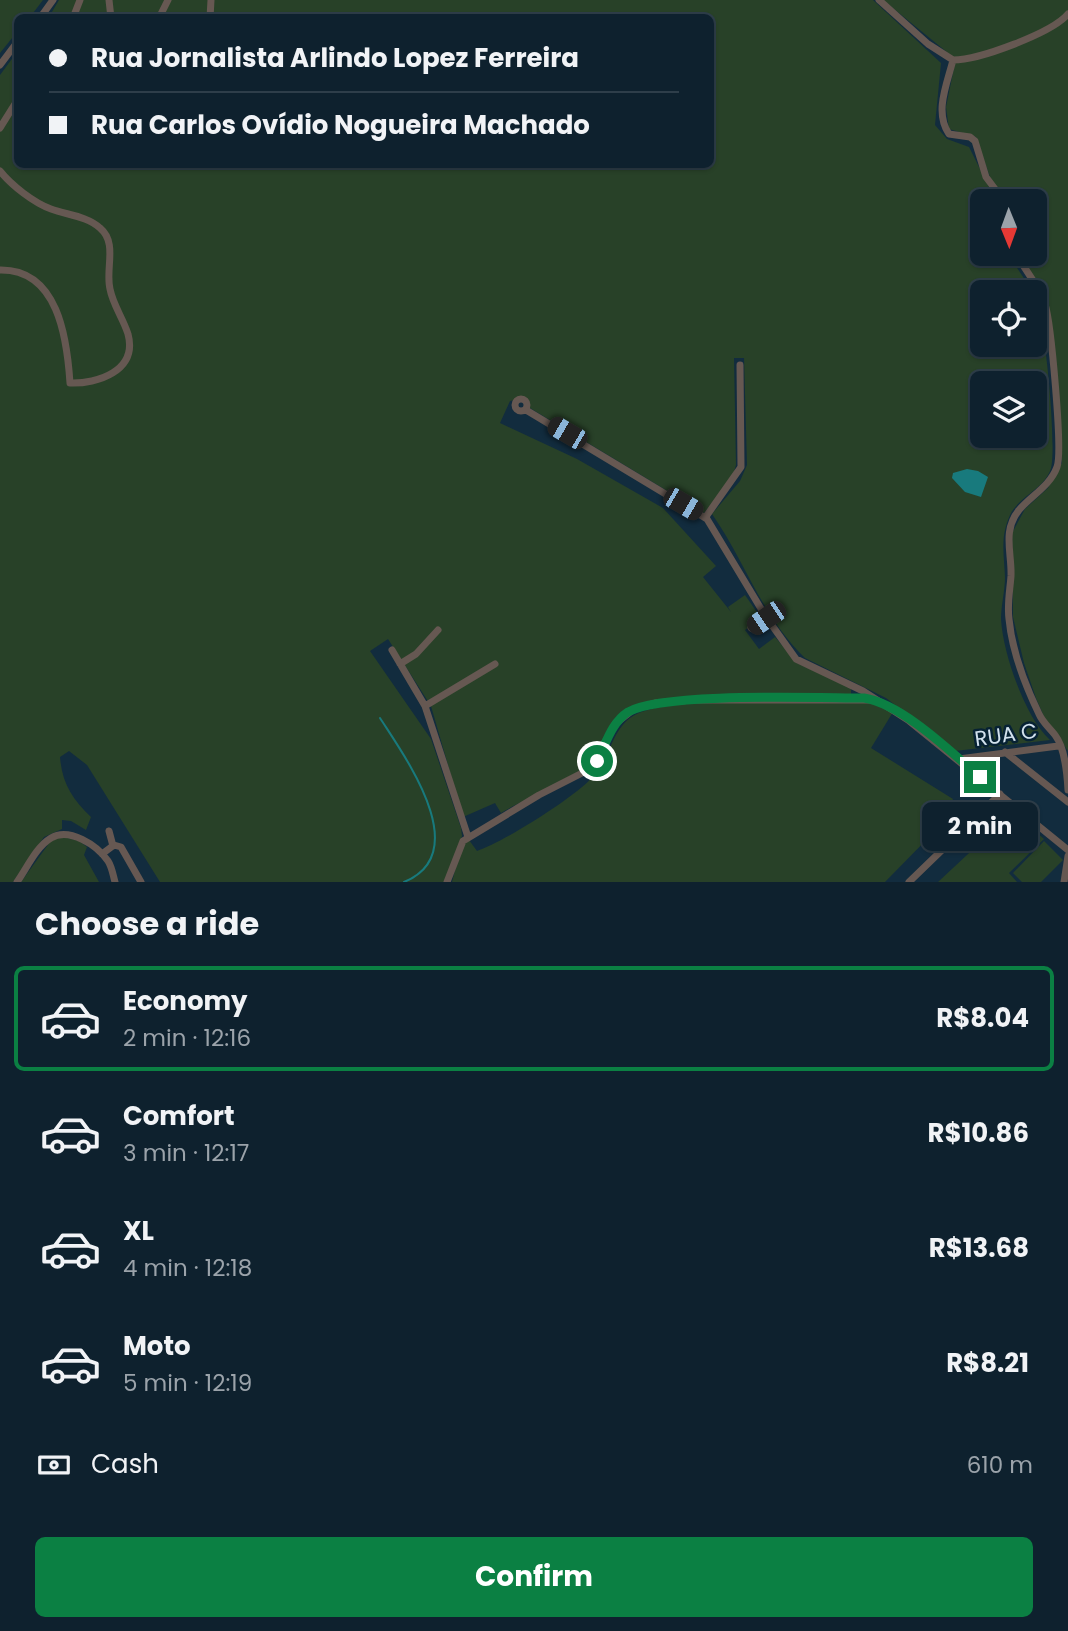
<!DOCTYPE html>
<meta charset="utf-8">
<style>
:root{--surface:#0e212e;--page:#1c2e3a;--text:#f1f3f6;--muted:#9ba3aa;--line:#2e3e4a;--accent:#0b8043}
body{margin:0;font-family:Poppins,sans-serif;background:var(--page);color:var(--text);height:100vh;display:flex;flex-direction:column;font-size:26px;white-space:nowrap}
*{box-sizing:border-box;margin:0}
p{font-size:23px;color:var(--muted)}
.icon{flex:none;width:38px;height:38px;fill:none;stroke:currentColor;stroke-width:2;stroke-linecap:round;stroke-linejoin:round}
.map{position:relative;height:882px;overflow:hidden}
.panel{display:flex;flex-direction:column;background:var(--surface);flex:1}
.panel>*{flex:none}
.guide{position:absolute;left:14px;top:14px;width:700px;height:154px;border-radius:10px;box-shadow:0 2px 5px #0004,0 0 0 2px var(--line);display:grid;align-content:center;height:154px;padding:0 35px;background:var(--surface)}
.needle{width:46px;rotate:179deg}
.buttons{position:absolute;left:970px;top:189px;display:grid;gap:14px}
.buttons a{display:grid;place-items:center;width:77px;height:77px;border-radius:10px;background:var(--surface);box-shadow:0 2px 5px #0004,0 0 0 2px var(--line);font-size:35px}
.end{position:absolute;width:32px;height:32px;margin:-16px;border:9px solid #0b8043;background:#fff;box-shadow:0 0 0 4px #fff}
.from{border-radius:50%}
.bubble{position:absolute;height:49px;border-radius:10px;background:var(--surface);box-shadow:0 2px 5px #0004,0 0 0 2px var(--line);font-size:23px;font-weight:700;line-height:49px;text-align:center}
.car{position:absolute;width:21px;height:42px;margin:-21px -10px;border-radius:9px;box-shadow:0 0 5px 2px #0007;background:linear-gradient(#222 24%,#8ab4d8 0 40%,#222 0 76%,#8ab4d8 0 86%,#222 0)}
.guide b{display:flex;align-items:center;gap:24px;height:66px;font-size:26px}
.guide b+b{border-top:2px solid var(--line)}
.guide i{width:18px;height:18px;background:var(--text)}
ul{padding:0;list-style:none}
li{display:flex;align-items:center;gap:21px;height:105px;margin:0 14px 10px;padding:0 21px;border:4px solid transparent;border-radius:10px}
li div{flex:1}
li b{display:block;font-size:26px}
li em{font-style:normal;font-weight:700}
li.selected{border-color:var(--accent)}
li>.icon{width:63px;height:63px;stroke-width:1.5}
h2{padding:0 35px;font-size:32px;line-height:84px}
.pay{display:flex;align-items:center;gap:18px;height:77px;padding:0 35px;font-size:26px}
.pay p{margin-inline-start:auto}
.button{display:flex;gap:14px;margin-top:auto;padding:14px 35px}
.button a{flex:1;height:80px;border-radius:10px;background:var(--accent);color:#fff;font-size:28px;font-weight:700;line-height:80px;text-align:center}
.map>svg:first-child{display:block}
.green{fill:#284128;fill-rule:evenodd}
.water{fill:#187a7d}
.lines{fill:none;stroke-linecap:round;stroke-linejoin:round}
.stream{stroke:#187a7d;stroke-width:2}
.minor{stroke:#665852;stroke-width:7}
.route{stroke:#0b8043;stroke-width:9}
.labels{text-anchor:middle;stroke-width:5;stroke-linejoin:round;paint-order:stroke}
.street-label{font-size:21px;fill:#d3e2ee;stroke:#072234}
</style>
<div class="map">
<svg width="1068" height="882" viewBox="0 0 1068 882">
<rect width="100%" height="100%" fill="#122c3e"/>
<path class="green" d="M0,0H43L30,17L18,18L17,32L0,53Z
M59,0H873L941,63L935,125L947,139L969,147L996,201H982V254H1008L1033,292H982V345H1034V294C1045,315 1057,445 1051,468C1045,489 1019,496 1010,515C1000,537 1004,554 1005,577C1005,591 1001,605 1001,619C1003,654 1025,717 1050,740L955,751L886,698L805,658C762,617 745,561 712,514L740,481L747,465L744,358H734L736,465L732,478L704,513L530,408L523,398L510,401L500,423L577,459L663,508L716,566L703,577L731,612L728,607L745,595L761,618L745,630L759,649L775,637L797,663L851,688V695C807,695 654,689 624,710C605,723 604,747 589,763C573,779 524,799 501,813L495,803L463,817L431,706L388,639L370,651L431,739L461,828L462,836L444,882H160L87,765L69,751L60,757C62,783 72,799 91,817L86,830L71,821L62,820V829L44,837L13,882H0V75L17,52L18,164H710V18L49,17ZM982,383H1034V436H982Z
M883,0H1068V751L1045,719L1036,698L1024,663L1013,617L1012,533L1025,509L1048,488L1062,463L1049,308L1045,295L1020,254H1034V201H1008L991,180L976,137L949,129L946,107L955,63L953,57Z
M870,702L893,712L871,748L953,799L936,830L885,882H452L461,847L469,840L477,851C502,843 581,794 596,773C610,756 613,728 633,716C669,694 821,702 870,702Z
M1013,812L1044,839L1009,873L1017,882H938Z
M60,836L79,841L87,847L84,855L99,882H21L50,842Z
M1044,841L1063,860L1041,882H1022L1013,873Z"/>
<path class="water" d="M967,469L978,471L988,477L981,497L965,492L952,478L953,473Z"/>
<g class="lines">
<path class="stream" d="M380,718C405,757 475,853 404,882"/>
<path class="minor" d="M109,0L111,18
M879,0L928,44L953,60C979,60 1052,33 1068,14
M40,18L53,0
M73,18L80,0
M159,18L168,0
M210,18L211,0
M953,60C947,84 934,112 949,134L970,137L975,141L986,177L1004,201
M0,65L18,41
M0,128L18,99
M0,171C11,185 34,203 51,209C67,215 87,216 100,228C118,243 105,269 110,289C113,305 123,318 128,334C138,371 97,384 70,383C67,338 58,269 0,270
M1016,254C1025,270 1039,286 1045,304C1051,323 1063,452 1057,467C1050,486 1032,495 1019,510C1002,531 1012,553 1011,576C1010,590 1007,604 1009,619C1012,651 1025,685 1039,714C1043,723 1049,727 1055,735C1065,748 1067,772 1068,790
M515 405a6 6 0 1 1 12 0a6 6 0 1 1-12 0Z
M526,410L707,519L766,617L796,659L863,691L908,720L1068,850
M705,518L741,467L740,365
M751,628L766,617
M392,650L425,706L468,837
M400,664L416,654L438,630
M425,706L495,664
M1005,752L1068,802
M959,759L1058,746
M109,831L113,846
M102,854L114,845L121,847L141,882
M17,882C27,868 36,847 51,838C69,827 97,845 108,861C112,867 113,875 115,882
M447,882L463,841L539,795L590,769L615,724L634,709L655,703L693,700H873
M909,882L1000,794
M1064,882L1068,856"/>
</g>
<g class="lines">
<path class="route" d="M597,761C606,744 611,723 628,712C661,692 819,698 864,698C902,704 951,752 980,777"/>
</g>
<g class="labels">
<g class="street-label">
<text transform="translate(1006 735) rotate(-8)" y="7">RUA C</text>
</g>
</g>
</svg>
<div class="buttons">
<a><svg class="needle" viewBox="-14 -14 28 28"><path d="M0-13l5 13h-10z" fill="#e53935"/><path d="M0 13l5-13h-10z" fill="#9ba3aa"/></svg></a>
<a><svg class="icon" aria-label="locate" viewBox="0 0 24 24"><circle cx="12" cy="12" r="6"/><path d="M12 2v4M12 18v4M2 12h4M18 12h4"/></svg></a>
<a><svg class="icon" aria-label="layers" viewBox="0 0 24 24"><path d="M12 4l9 5-9 5-9-5zM3 14l9 5 9-5"/></svg></a>
</div>
<i class="end from" style="left:597px;top:761px"></i>
<i class="end" style="left:980px;top:777px"></i>
<div class="bubble" style="left:922px;top:802px;width:116px">2 min</div>
<i class="car" style="left:567px;top:433px;rotate:300deg"></i>
<i class="car" style="left:683px;top:504px;rotate:120deg"></i>
<i class="car" style="left:766px;top:618px;rotate:236deg"></i>
<div class="guide">
<b><i class="from"></i>Rua Jornalista Arlindo Lopez Ferreira</b>
<b><i></i>Rua Carlos Ovídio Nogueira Machado</b>
</div>
</div>
<section class="panel">
<h2>Choose a ride</h2>
<ul>
<li class="selected"><svg class="icon" aria-label="car" viewBox="0 0 24 24"><path d="M5 17H2v-5l4-1 3-4h7l3 4 3 1v5h-3M9 17h6M6 11h13"/><circle cx="7" cy="17" r="2"/><circle cx="17" cy="17" r="2"/></svg><div><b>Economy</b><p>2 min · 12:16</p></div><em>R$8.04</em></li>
<li><svg class="icon" aria-label="car" viewBox="0 0 24 24"><path d="M5 17H2v-5l4-1 3-4h7l3 4 3 1v5h-3M9 17h6M6 11h13"/><circle cx="7" cy="17" r="2"/><circle cx="17" cy="17" r="2"/></svg><div><b>Comfort</b><p>3 min · 12:17</p></div><em>R$10.86</em></li>
<li><svg class="icon" aria-label="car" viewBox="0 0 24 24"><path d="M5 17H2v-5l4-1 3-4h7l3 4 3 1v5h-3M9 17h6M6 11h13"/><circle cx="7" cy="17" r="2"/><circle cx="17" cy="17" r="2"/></svg><div><b>XL</b><p>4 min · 12:18</p></div><em>R$13.68</em></li>
<li><svg class="icon" aria-label="car" viewBox="0 0 24 24"><path d="M5 17H2v-5l4-1 3-4h7l3 4 3 1v5h-3M9 17h6M6 11h13"/><circle cx="7" cy="17" r="2"/><circle cx="17" cy="17" r="2"/></svg><div><b>Moto</b><p>5 min · 12:19</p></div><em>R$8.21</em></li>
</ul>
<div class="pay"><svg class="icon" aria-label="cash" viewBox="0 0 24 24"><path d="M3 7h18v10H3z"/><circle cx="12" cy="12" r="2"/></svg>Cash<p>610 m</p></div>
<div class="button"><a>Confirm</a></div>
</section>
